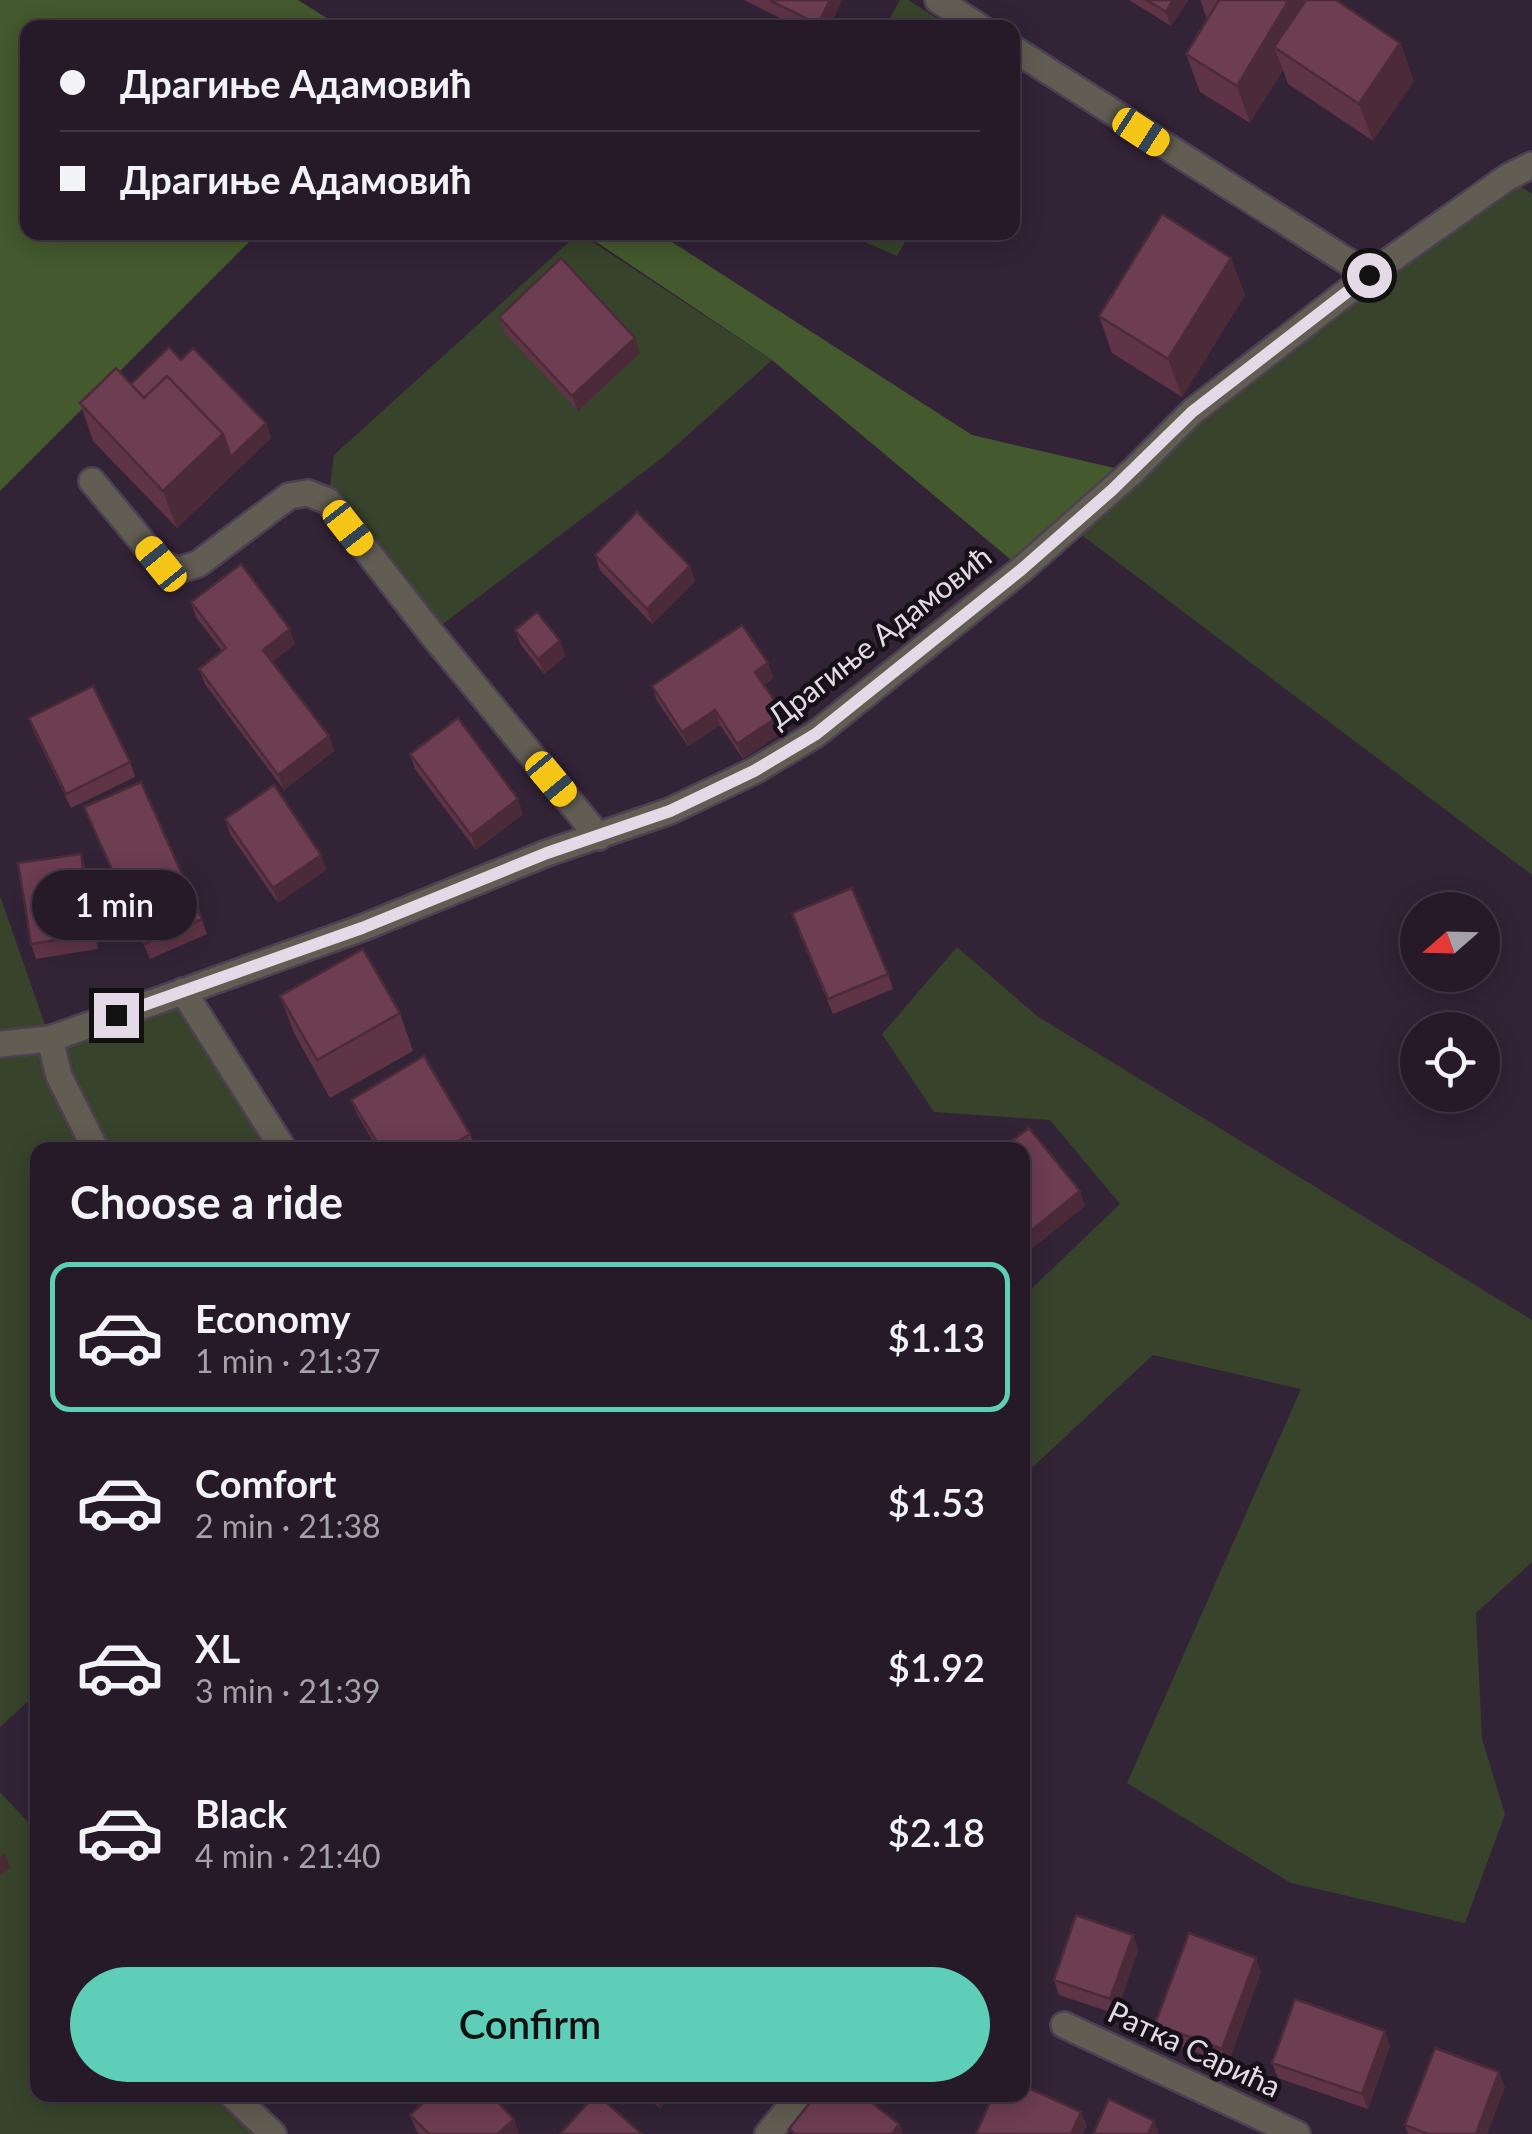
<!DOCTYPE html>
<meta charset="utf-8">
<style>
:root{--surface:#261a29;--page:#322735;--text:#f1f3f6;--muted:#a4a1a8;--line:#423846;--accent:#5eceb8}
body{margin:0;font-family:Lato,sans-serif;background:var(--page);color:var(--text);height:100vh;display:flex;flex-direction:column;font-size:38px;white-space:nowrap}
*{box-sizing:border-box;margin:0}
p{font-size:32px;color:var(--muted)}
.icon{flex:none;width:55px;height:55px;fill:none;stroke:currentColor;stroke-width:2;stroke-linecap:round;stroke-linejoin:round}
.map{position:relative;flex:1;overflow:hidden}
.drawer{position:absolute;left:30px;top:1142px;width:1000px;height:960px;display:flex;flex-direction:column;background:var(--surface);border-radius:20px;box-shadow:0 5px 25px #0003,0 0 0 2px var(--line)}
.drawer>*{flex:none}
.guide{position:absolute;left:20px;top:20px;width:1000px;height:220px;border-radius:20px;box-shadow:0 5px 25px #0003,0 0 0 2px var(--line);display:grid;align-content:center;height:220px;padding:0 40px;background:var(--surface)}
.needle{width:65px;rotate:250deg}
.fabs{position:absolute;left:1400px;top:892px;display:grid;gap:20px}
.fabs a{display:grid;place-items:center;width:100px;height:100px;border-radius:50%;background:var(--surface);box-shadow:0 5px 25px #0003,0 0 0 2px var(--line);font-size:50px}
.end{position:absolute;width:45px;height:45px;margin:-22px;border:12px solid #e4dae7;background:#111;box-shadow:0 0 0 5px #111}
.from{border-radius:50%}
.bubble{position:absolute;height:70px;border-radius:35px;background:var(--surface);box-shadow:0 5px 25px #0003,0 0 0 2px var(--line);font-size:32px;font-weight:600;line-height:70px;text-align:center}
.car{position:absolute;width:30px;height:60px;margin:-30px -15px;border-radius:12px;box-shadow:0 0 8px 2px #0007;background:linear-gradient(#f5c518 24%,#345 0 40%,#f5c518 0 76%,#345 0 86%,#f5c518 0)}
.guide b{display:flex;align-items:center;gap:35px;height:95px;font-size:38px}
.guide b+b{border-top:2px solid var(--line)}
.guide i{width:25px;height:25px;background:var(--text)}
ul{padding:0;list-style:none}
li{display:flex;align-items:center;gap:30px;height:150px;margin:0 20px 15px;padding:0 20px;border:5px solid transparent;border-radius:20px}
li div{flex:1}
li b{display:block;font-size:38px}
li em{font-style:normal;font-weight:600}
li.selected{border-color:var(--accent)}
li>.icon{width:90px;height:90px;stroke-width:1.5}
h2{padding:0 40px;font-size:45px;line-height:120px}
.button{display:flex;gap:20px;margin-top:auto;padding:20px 40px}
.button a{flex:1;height:115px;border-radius:60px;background:var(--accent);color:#111;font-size:40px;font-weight:600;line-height:115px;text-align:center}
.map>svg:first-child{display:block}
.green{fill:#37442b}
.forest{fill:#44592d}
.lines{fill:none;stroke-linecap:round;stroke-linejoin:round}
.service-casing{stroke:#4e4053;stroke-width:30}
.minor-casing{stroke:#4e4053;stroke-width:30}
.service{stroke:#615d52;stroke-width:25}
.minor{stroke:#615d52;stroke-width:25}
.wall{fill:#5e3446}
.shaded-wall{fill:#4c2b39}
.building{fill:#6d3d51;stroke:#4c2b39;stroke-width:2.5}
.route{stroke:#e4dae7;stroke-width:12}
.labels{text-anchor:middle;stroke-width:9;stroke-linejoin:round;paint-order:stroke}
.street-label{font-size:30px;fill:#e4dae7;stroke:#161018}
</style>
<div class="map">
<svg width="1532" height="2134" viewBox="0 0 1532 2134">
<rect width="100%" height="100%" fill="#322337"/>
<path class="green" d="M900,0H908L951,27H885Z
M1508,177L1532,194V875L1071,527L1132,471Z
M579,233L772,360L662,458L431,633L328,501L334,455Z
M844,233H910L897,256Z
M0,896L50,1039L183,991L284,1150H38L37,1693L0,1727Z
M957,947L1037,1016L1532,1320V1562L1476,1613L1482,1739L1505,1814L1465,1923L1291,1883L1127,1783L1301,1389L1153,1355L1023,1476V1297L1120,1204L1050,1120L934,1112L882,1034Z
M0,1792L37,1832L38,2095H232L273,2134H0Z"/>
<path class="forest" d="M0,0H298L341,27L28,28V232L258,233L0,491Z
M583,233H658L972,435L1132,472L1022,569L772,360Z"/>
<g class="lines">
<g class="service-casing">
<path id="service" d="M50,1039L59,1076L96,1150"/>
</g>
<g class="minor-casing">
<path id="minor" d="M938,0L981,28
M1012,48L1369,275
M92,481L161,564L179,570L198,564L289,496L308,493L328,501L431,633L599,837
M183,991L284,1150
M0,1044L50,1039L362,928L547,853L670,811L754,771L816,734L1022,569L1132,472L1192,412L1369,275L1508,177L1532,165
M1064,2025L1297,2134
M232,2095L273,2134
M768,2134L800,2095"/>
</g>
<use href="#service" class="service"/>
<use href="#minor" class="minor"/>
</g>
<path class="wall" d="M744,0H842L829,28H800Z
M1129,0H1188L1171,26Z
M1200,0H1336L1400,43L1414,81L1373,141L1288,84L1283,70L1250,123L1200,92L1186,54L1207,19Z
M1245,295L1182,397L1112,353L1099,316Z
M499,317L640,353L578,411L504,332Z
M181,360L266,423L271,438L177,528L93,441L80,403L131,384Z
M595,555L690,566L695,581L652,624L600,570Z
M191,602L295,644L272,662L329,736L334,751L284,790L205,684L199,669L222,651L196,617Z
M515,630L566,656L544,674L521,645Z
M774,678L764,685L783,713L789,728L743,759L720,725L688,746L657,701L652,686Z
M29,718L130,762L135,777L71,808L34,732Z
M410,754L523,814L476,850L415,769Z
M84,807L202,919L207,934L150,959Z
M225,819L321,855L326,870L278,903L230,834Z
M86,869L98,949L36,959L31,944Z
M797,928L888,974L893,989L833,1014Z
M280,996L400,1013L413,1051L330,1098L294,1033Z
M351,1100L470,1134L476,1149L474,1150H378L357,1114Z
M1133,1935L1138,1950L1116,2014L1059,1995L1054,1980Z
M1261,1972L1228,2064L1161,2039L1155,2024Z
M1390,2046L1368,2109L1278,2078L1272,2063Z
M1505,2087L1487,2134H1408L1405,2125Z
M644,2095H670L660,2108Z
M945,2095H961L957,2102Z
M410,2115L519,2134H419L416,2130Z"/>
<path class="shaded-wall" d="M830,0H842L829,28H819L818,24Z
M1173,0H1188L1171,26L1166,12Z
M1289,0H1309L1274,47L1283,70L1250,123L1237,86Z
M1400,43L1414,81L1373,141L1359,104Z
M1231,258L1245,295L1182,397L1168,359Z
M635,338L640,353L578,411L572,396Z
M266,423L271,438L177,528L163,491L223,434Z
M690,566L695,581L652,624L647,609Z
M290,629L295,644L268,665L263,650Z
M560,641L566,656L544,674L538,659Z
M768,663L774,678L760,687L755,672Z
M715,710L720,725L688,746L682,732Z
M783,713L789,728L743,759L737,744Z
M329,736L334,751L284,790L278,775Z
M518,799L523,814L476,850L471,835Z
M81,854L86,869L98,949L93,934Z
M321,855L326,870L278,903L273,888Z
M1080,1191L1085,1206L1022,1257V1238Z
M5,1853L10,1868L0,1876V1857Z
M1133,1935L1138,1950L1116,2014L1110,1999Z
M1256,1958L1261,1972L1228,2064L1222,2049Z
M1385,2031L1390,2046L1368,2109L1362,2094Z
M1499,2072L1505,2087L1487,2134H1476Z
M655,2095H670L660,2108Z
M1081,2112L1087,2126L1083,2134H1071Z
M514,2119L519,2134H498Z
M1154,2121L1159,2134H1148Z
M899,2124L903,2134H892Z"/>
<path class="building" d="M769,0H830L818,24Z
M1147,0H1173L1166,12Z
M1219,0H1289L1237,86L1186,54Z
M1306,0H1336L1400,43L1359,104L1274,47Z
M1162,214L1231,258L1168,359L1099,316Z
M561,258L635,338L572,396L499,317Z
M169,347L181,360L193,348L266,423L231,457L223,434L167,376L144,398L131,384Z
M116,368L144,398L167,376L223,434L163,491L80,403Z
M637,512L690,566L647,609L595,555Z
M241,564L290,629L263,650L329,736L278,775L199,669L226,648L191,602Z
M537,612L560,641L538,659L515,630Z
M742,625L768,663L755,672L783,713L737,744L715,710L682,732L652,686Z
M93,686L130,762L66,794L29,718Z
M458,718L518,799L471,835L410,754Z
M141,782L202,919L145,944L84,807Z
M274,785L321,855L273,888L225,819Z
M81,854L93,934L31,944L18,863Z
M852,888L888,974L828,999L792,913Z
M363,949L400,1013L317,1060L280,996Z
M424,1056L470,1134L444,1150H382L351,1100Z
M1029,1128L1080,1191L1022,1238V1150H1000Z
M1076,1915L1133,1935L1110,1999L1054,1980Z
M1189,1933L1256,1958L1222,2049L1155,2024Z
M1295,1999L1385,2031L1362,2094L1272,2063Z
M1435,2048L1499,2072L1476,2134H1428L1405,2125Z
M1022,2085L1081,2112L1071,2134H976L993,2095H1022Z
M431,2095H491L514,2119L498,2134H429L410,2115Z
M595,2095H598L642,2134H560Z
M816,2095H862L899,2124L892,2134H795L789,2129Z
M1109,2099L1154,2121L1148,2134H1093Z"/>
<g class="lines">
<path class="route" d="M116,1015L362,928L547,853L670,811L754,771L816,734L1022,569L1112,490L1192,412L1369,275"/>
</g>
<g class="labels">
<g class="street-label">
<text transform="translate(880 637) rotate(-38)" y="10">Драгиње Адамовић</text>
<text transform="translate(1194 2050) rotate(25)" y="10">Ратка Сарића</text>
</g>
</g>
</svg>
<div class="fabs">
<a><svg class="needle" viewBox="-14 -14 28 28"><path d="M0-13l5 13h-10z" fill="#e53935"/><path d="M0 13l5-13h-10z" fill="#a4a1a8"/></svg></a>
<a><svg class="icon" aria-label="locate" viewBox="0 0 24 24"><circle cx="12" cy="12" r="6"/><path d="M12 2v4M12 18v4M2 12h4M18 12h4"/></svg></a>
</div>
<i class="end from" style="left:1369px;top:275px"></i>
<i class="end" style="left:116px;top:1015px"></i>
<div class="bubble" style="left:32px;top:870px;width:165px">1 min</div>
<i class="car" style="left:1141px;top:132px;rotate:123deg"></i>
<i class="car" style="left:348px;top:528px;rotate:142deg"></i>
<i class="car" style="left:161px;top:564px;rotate:321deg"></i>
<i class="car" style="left:551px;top:779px;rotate:140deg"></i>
<div class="guide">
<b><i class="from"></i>Драгиње Адамовић</b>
<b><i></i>Драгиње Адамовић</b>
</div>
<section class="drawer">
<h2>Choose a ride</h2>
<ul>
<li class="selected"><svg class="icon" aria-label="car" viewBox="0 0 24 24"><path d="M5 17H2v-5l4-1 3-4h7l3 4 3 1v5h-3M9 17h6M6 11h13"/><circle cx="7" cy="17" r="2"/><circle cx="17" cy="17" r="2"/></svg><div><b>Economy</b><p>1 min · 21:37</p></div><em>$1.13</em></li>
<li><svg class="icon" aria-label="car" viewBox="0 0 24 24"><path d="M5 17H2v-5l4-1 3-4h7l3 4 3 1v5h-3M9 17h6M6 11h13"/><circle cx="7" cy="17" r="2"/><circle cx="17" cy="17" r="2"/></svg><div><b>Comfort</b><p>2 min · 21:38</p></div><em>$1.53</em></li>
<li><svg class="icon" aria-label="car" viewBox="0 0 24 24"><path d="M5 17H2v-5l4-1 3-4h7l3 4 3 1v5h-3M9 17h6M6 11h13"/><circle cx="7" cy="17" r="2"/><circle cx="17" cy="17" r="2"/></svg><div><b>XL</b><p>3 min · 21:39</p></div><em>$1.92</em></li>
<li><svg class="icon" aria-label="car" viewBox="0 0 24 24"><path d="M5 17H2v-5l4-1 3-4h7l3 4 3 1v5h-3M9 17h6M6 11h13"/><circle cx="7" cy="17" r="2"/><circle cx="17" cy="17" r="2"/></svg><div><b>Black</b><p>4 min · 21:40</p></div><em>$2.18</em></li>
</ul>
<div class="button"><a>Confirm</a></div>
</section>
</div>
